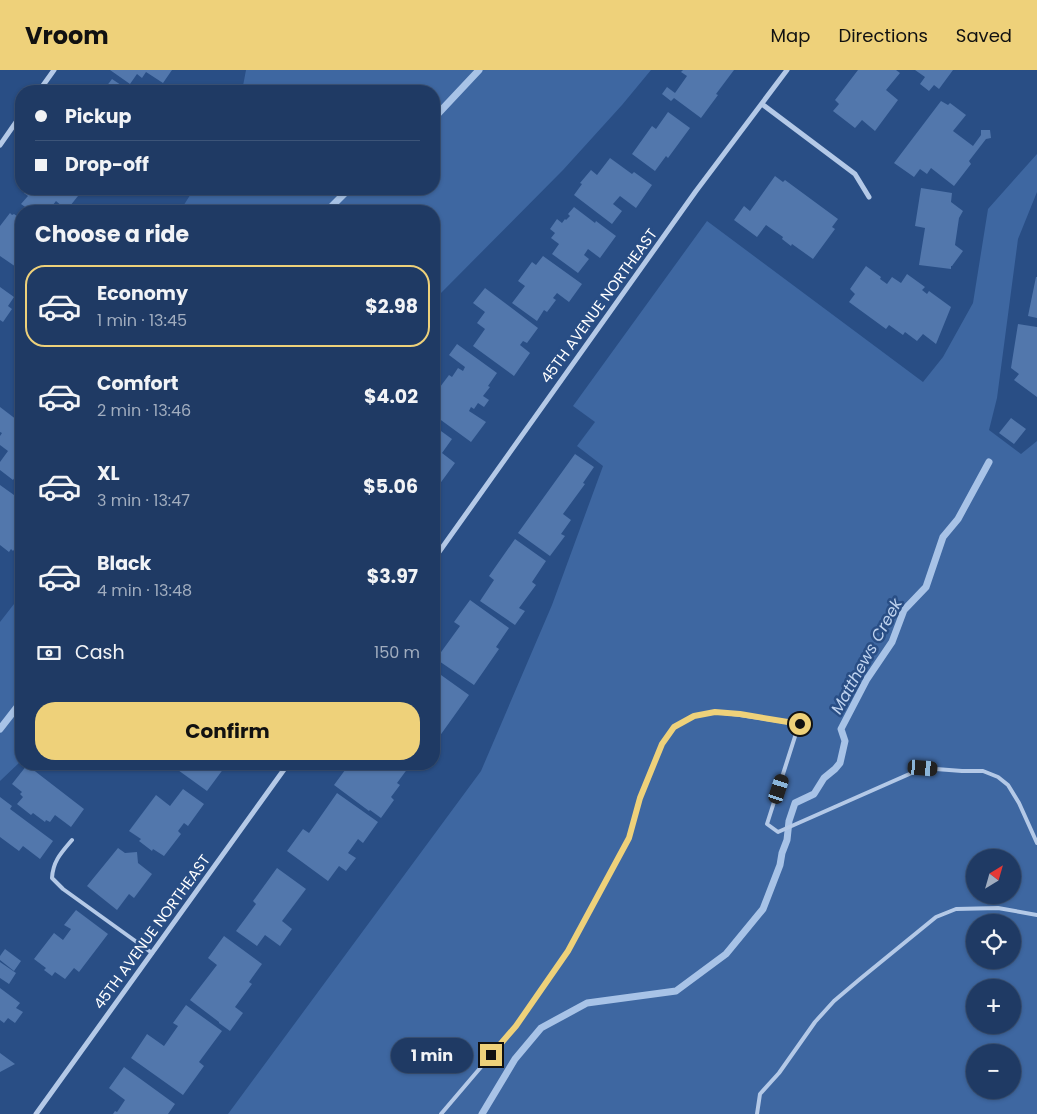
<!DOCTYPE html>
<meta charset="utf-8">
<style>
:root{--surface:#1f3a64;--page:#2c456d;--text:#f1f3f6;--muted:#a1adbf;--line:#3c5478;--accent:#eed17a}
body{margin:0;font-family:Poppins,sans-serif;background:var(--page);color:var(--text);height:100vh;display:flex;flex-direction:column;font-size:19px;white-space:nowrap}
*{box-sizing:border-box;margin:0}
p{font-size:16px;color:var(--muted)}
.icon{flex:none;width:28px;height:28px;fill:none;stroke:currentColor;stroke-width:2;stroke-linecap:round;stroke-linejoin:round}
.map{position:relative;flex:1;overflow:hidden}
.drawer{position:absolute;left:15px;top:135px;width:425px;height:565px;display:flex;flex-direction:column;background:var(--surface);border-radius:20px;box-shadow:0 1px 4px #0004,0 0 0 1px var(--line)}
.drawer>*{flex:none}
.top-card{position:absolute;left:15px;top:15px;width:425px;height:110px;border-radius:20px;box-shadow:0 1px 4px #0004,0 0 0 1px var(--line);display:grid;align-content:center;height:110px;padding:0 20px;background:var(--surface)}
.needle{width:32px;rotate:37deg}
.tools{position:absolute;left:966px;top:779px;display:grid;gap:10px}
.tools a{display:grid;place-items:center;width:55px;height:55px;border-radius:50%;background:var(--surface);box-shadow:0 1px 4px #0004,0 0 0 1px var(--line);font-size:25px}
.end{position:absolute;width:22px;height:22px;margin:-11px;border:6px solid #eed17a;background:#111;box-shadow:0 0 0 2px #111}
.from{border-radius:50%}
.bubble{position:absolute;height:35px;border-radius:18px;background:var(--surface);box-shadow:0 1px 4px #0004,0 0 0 1px var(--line);font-size:16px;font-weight:700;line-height:35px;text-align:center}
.car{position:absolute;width:15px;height:30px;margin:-15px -8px;border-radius:6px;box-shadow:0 0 4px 1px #0007;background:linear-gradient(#222 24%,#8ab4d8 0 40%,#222 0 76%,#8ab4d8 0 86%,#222 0)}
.top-card b{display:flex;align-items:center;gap:18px;height:48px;font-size:19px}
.top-card b+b{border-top:1px solid var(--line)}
.top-card i{width:12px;height:12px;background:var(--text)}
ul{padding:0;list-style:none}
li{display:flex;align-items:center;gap:15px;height:82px;margin:0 10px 8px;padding:0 10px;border:2px solid transparent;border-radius:20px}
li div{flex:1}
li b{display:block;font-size:19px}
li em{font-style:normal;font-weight:700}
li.on{border-color:var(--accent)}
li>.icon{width:45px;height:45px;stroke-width:1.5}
h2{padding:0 20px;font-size:22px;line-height:60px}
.pay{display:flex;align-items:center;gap:12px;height:55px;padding:0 20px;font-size:19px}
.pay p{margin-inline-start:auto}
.button{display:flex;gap:10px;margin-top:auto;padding:10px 20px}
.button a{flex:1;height:58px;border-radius:20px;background:var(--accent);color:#111;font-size:20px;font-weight:700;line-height:58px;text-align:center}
header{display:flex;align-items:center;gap:30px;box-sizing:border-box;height:70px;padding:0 25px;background:var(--accent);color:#111}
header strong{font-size:24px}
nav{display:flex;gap:28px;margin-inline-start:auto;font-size:18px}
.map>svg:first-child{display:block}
.green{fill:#3e67a1;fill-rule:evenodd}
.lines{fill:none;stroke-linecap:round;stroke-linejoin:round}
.stream{stroke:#a8c3e7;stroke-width:7}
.building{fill:#5277ac}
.service{stroke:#b4c9e7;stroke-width:4}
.minor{stroke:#b4c9e7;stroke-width:5}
.route{stroke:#eed17a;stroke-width:6}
.labels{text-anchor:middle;stroke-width:5;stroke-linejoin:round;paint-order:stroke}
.street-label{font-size:15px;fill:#fff;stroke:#294e85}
.water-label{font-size:16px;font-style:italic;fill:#bfd3ef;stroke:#294e85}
</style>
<header>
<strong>Vroom</strong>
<nav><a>Map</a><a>Directions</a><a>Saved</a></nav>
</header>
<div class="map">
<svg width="1037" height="1044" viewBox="0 0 1037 1044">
<rect width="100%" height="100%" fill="#294e85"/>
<path class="green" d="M246,0H651L622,35L563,100L439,225L434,236V141H180L194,119H434V21H242Z
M1037,84V122L1018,169L997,328L989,360L1021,384L1037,371V1044H228L481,701L552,535L603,396L577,376L595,352L573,336L707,151L923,312L943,287L973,233L988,139ZM975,788H1012V825H975ZM975,852H1012V890H975ZM975,918H1012V955H975ZM975,982H1012V1020H975Z
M21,525V691L0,711V552Z"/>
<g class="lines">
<path class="stream" d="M434,48L479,0
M327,141L349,119
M0,659L21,632
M482,1044L515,989L541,958L587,933L676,921L726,884L763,839L780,795L782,783L787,770L789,751L795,733L814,724L824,708L835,699L840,693L845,671L841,659L867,609L892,572L904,540L926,517L943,467L958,449L989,392"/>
</g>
<path class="building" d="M110,0H172L163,13L146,2L142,8L137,4L130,14Z
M683,0H734L716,24L718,25L701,48L674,28L671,31L662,24L667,17L675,23L687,6L681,2Z
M858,0H896L900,3L886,20L898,30L875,61L862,50L855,58L833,41L839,34L835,30Z
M915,0H953L939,19L934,15L929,21L920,14L925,7Z
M112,9L130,21H97L103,14L106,17Z
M941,31L948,35L950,33L966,45L953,61L973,76L981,65V60H990L991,68L986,69L969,91L971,94L954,116L931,98L927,104L920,99L914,107L894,93Z
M668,42L690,58L668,88L666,86L655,101L632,84L652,56L656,59Z
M610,88L632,104L634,102L652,115L636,138L620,126L613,134L622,141L612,154L574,125L582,114L580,113L591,100L597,105Z
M775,106L783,112L785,110L838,149L832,157L835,159L813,189L792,174L791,176L782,169L783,167L766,155L757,167L734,150L744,136L750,141Z
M921,118L952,123L951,132L963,141L959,148L955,175L963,181L952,196H951V199L919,195L925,158L915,156Z
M27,119H80L82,121L70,136L67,134L64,138L56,131L49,140L46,138L44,141H31L21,134L28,126L24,123Z
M574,137L595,153L596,151L616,166L600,188L588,179L584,185L589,189L578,203L552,184L559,174L551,168L555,163L550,159L557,149L562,153L565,149L566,150L570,146L568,144Z
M10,143L12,145L14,144L21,149V196L19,199L0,186V156Z
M543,186L582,214L569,232L557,223L553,228L556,230L547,242L544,240L537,251L512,233L525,216L518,211L532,192L536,195Z
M866,196L881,207L880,209L887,214L892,207L901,213L907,204L925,217L922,220L927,224L929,221L951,237L936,274L923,264L917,271L905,262L903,265L889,255L886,259L849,232L855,224L850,219Z
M1036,207H1037V248L1028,246Z
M0,217L14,227L8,236L12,239L3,252L0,250Z
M485,218L538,258L527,273L523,271L520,275L530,283L514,306L473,276L485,259L477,253L485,242L473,233Z
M1018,254L1037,257V327L1014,310L1019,304L1011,298Z
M457,274L497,303L488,316L490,317L483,326L489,330L484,337L478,333L474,339L471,337L469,341L486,352L471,372L434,345V342L436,339L434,338V318L437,321L449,305L452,307L458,298L463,301L465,297L449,285Z
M0,337L21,353V399L13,410L0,400V392L8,381L0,375V366L2,363L0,362Z
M1011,348L1026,359L1014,374L999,363Z
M434,356L452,369L442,383L455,393L436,419L434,417Z
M575,384L594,397L583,413L585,414L563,444L571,450L561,464L565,466L550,486L518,463Z
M0,415L21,430V456L18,460L21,463V467L18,470L20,472L13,481L11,479L9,482L0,475Z
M515,469L546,491L532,512L536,515L519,538L525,541L515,555L480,531L494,510L489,506Z
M470,530L509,558L496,577L499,579L474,615L436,589L460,556L454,552Z
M434,600L469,625L434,674Z
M171,694H227L207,721L171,695Z
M356,694H411L397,713L400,715L391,727L394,730L381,748L370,740L369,741L334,715L348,696L355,701L359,695Z
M27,695L84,739L71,757L55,745L50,752L46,750L45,752L33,743L31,745L17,734L23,727L20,724L22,722L12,714Z
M183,719L204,734L188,756L184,753L178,761L181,764L164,786L153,779L152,781L139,771L141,769L129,761L156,725L170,736Z
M337,723L378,752L363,773L358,769L348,783L356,788L346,801L339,796L328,811L287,781L303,759L309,763Z
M0,727L12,736L10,739L53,771L40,789L23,776L19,781L0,767Z
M118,778L125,783L137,782L138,793L152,804L134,828L129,824L117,840L87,816Z
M277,798L306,819L282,851L292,859L280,876L265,865L257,876L236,861L256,834L253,831Z
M76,840L108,864L79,902L74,898L65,909L55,902L52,906L44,900L46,898L34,889L54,863L63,870L71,859L64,855Z
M224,866L262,894L249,912L252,914L235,937L243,943L230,961L219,953V952L190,930L217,895L208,888Z
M5,879L21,891L14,901L0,890V886Z
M0,892L16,903L9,914L0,908Z
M0,918L20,933L16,938L23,942L15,953L8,948L4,953L0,950Z
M186,935L222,961L199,992L204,996L183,1025L131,988L147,964L164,976L178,956L173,953Z
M0,983L15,994L0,1002Z
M124,997L175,1034L168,1044H113L115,1041L117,1042L125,1030L109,1018Z"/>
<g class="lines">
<path class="service" d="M72,770C61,783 53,791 52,808L63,819L152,883
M441,1044L516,956L568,881L629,768L640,728L662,674L674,657L694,646L715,642L740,645L799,654L767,754L778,762L923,698L962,701H983L998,707L1008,715L1019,733L1037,773
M757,1044L760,1024L779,1003L815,952L834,931L860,909L936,847L956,839L998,838L1037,845"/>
<path class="minor" d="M39,21L54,0
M762,34L855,104L869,127
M0,75L21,45
M434,489L696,121L787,0
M36,1044L288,694"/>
</g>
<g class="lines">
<path class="route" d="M491,985L516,956L568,881L629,768L640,728L662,674L674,657L694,646L715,642L740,644L800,654"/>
</g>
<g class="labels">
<g class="street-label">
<text transform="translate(599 236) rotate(-54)" y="5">45TH AVENUE NORTHEAST</text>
<text transform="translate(152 862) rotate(-54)" y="5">45TH AVENUE NORTHEAST</text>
</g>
<g class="water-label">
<text transform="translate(866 586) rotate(-61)" y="6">Matthews Creek</text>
</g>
</g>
</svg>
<div class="tools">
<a><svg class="needle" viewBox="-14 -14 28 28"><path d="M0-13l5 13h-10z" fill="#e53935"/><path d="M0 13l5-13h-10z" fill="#a1adbf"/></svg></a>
<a><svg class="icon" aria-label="locate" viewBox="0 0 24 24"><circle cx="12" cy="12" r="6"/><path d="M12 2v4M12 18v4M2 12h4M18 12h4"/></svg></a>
<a>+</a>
<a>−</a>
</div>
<i class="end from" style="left:800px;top:654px"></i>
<i class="end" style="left:491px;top:985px"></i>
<div class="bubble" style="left:391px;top:968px;width:82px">1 min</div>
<i class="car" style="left:923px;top:698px;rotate:95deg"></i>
<i class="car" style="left:779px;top:719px;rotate:18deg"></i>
<div class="top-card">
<b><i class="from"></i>Pickup</b>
<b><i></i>Drop-off</b>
</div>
<section class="drawer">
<h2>Choose a ride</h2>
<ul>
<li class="on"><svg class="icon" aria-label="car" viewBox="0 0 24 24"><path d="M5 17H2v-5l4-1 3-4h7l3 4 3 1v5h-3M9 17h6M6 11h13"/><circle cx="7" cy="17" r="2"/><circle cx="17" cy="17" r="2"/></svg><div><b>Economy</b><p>1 min · 13:45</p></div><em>$2.98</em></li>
<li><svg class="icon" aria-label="car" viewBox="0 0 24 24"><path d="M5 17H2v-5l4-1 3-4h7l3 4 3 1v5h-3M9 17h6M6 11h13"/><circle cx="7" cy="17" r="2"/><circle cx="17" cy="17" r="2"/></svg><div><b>Comfort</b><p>2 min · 13:46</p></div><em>$4.02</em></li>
<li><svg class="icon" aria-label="car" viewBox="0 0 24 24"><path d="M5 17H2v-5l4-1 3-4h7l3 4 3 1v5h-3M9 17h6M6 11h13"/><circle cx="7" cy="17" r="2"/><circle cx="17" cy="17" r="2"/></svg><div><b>XL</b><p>3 min · 13:47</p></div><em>$5.06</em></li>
<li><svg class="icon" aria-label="car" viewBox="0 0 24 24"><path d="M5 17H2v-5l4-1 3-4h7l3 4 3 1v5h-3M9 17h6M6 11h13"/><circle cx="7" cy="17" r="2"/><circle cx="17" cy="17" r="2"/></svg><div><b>Black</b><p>4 min · 13:48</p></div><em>$3.97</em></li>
</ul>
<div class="pay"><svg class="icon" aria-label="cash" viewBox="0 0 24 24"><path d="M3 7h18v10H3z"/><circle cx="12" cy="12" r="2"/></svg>Cash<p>150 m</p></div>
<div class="button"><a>Confirm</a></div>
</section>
</div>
